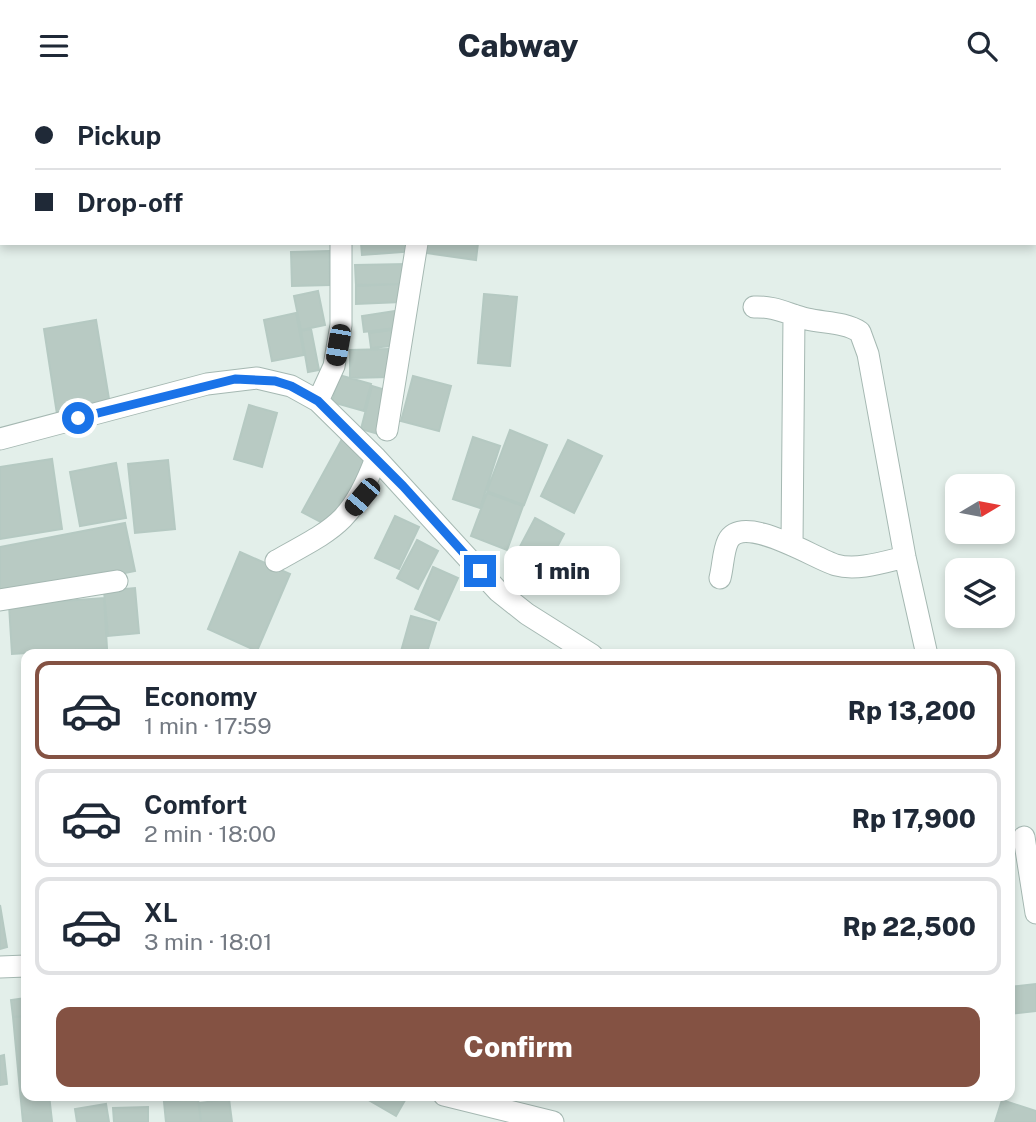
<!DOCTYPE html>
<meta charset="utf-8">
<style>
:root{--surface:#fff;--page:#f6f6f7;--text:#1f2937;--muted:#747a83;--line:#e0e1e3;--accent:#845243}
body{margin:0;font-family:"Public Sans",sans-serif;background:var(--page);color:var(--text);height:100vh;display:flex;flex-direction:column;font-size:26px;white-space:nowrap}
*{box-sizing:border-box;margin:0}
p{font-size:23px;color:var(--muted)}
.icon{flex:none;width:38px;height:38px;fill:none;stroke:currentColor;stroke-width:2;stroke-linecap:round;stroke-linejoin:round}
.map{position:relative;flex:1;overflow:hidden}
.panel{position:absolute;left:21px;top:558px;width:994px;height:452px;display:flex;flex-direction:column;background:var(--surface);border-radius:14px;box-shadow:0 4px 10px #0003}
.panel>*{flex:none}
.guide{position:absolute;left:0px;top:0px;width:1036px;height:154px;box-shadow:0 4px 10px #0003;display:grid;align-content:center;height:154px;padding:0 35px;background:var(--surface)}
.needle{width:46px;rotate:80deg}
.buttons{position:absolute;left:945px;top:383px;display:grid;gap:14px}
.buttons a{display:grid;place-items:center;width:70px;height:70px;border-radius:14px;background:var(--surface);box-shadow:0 4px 10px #0003;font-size:35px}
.end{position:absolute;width:32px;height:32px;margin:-16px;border:9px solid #1a73e8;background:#fff;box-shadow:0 0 0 4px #fff}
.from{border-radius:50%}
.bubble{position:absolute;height:49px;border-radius:14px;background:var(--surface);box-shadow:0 4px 10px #0003;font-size:23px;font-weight:800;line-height:49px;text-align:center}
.car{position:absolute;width:21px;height:42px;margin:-21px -10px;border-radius:9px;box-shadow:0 0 5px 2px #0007;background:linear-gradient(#222 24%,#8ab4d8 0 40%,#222 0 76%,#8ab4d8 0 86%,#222 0)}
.guide b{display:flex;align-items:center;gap:24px;height:66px;font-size:26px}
.guide b+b{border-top:2px solid var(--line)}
.guide i{width:18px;height:18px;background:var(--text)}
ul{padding:12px 0 0;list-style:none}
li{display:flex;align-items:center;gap:21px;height:98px;margin:0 14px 10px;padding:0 21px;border:4px solid var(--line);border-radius:14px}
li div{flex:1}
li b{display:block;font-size:26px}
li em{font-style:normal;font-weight:800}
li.selected{border-color:var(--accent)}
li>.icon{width:63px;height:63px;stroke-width:1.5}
.primary-button{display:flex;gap:14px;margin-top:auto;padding:14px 35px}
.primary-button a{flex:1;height:80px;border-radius:14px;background:var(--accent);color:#fff;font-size:28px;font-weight:800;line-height:80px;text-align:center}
header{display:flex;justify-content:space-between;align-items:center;height:91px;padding:0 35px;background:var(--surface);font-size:32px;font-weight:800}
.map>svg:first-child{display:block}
.building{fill:#b8cac3;stroke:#b5c9c2;stroke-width:2}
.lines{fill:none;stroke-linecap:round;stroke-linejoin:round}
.minor-casing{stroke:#a5b8b2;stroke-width:23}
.minor{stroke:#fff;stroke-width:21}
.route{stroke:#1a73e8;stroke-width:9}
</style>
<header><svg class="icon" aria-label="menu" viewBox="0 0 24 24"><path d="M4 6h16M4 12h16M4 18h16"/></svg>Cabway<svg class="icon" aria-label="search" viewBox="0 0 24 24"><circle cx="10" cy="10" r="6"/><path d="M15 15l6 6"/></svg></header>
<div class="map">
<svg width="1036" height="1031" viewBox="0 0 1036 1031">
<rect width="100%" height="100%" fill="#e3efea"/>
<path class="building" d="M361,152H415V160L362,164Z
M427,152H478L476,169L426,162Z
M329,160L330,194L292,195L291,161Z
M407,173L408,193L356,194L355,174Z
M400,193L401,211L356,213V195Z
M318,200L325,234L301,239L294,205Z
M484,203L517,206L510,275L478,272Z
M402,219L404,236L364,241L362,225Z
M296,222L304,264L272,270L264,229Z
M96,229L110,314L57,323L44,238Z
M311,238L319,279L308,281L301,240Z
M400,238L402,254L371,257L369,242Z
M388,258L389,286L350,287V259Z
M339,284L371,293L364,320L332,311Z
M413,285L451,295L439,340L401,330Z
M372,295L392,301L382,344L361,338Z
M249,314L277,322L262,376L234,368Z
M510,339L547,354L524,414L487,400Z
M473,346L500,355L480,417L453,408Z
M342,348L371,364L332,437L302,421Z
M568,349L602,365L574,422L541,405Z
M52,368L62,438L0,448V376Z
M168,369L175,438L135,442L128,373Z
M116,372L126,427L80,435L70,381Z
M487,402L523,415L507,459L471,445Z
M395,425L419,436L399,478L375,467Z
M535,427L564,443L545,479L516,463Z
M125,432L135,480L0,507V456Z
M417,449L438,460L418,498L397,487Z
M240,461L290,483L257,560L208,538Z
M433,476L458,487L439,529L415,518Z
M135,497L139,542L108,545L104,500Z
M104,507L107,557L12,563L9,514Z
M411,525L436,532L426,564H400Z
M0,814L7,856L0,858Z
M1036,893V920L1010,923V896Z
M26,907V925L13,926L11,909Z
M26,925V1004H49L52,1030L23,1031L13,926Z
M4,964L7,993L0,994V965Z
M367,1004H408L396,1025L365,1007Z
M198,1008L201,1031H166L164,1011Z
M229,1008L232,1031H201L199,1012Z
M1002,1009L1036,1020V1031H995Z
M106,1013L109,1031H77L75,1018Z
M148,1016V1031H114L113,1017Z"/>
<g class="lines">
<g class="minor-casing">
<path id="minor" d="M421,0V2
M754,216C775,215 787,223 807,228C824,232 845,231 860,241L868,263L905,466L927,564
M318,310L334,275L341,234V152
M387,339L417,152
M0,348L207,293L257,287L291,295L318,310L376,367L498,500L527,523L592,564
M792,454L794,224
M276,470C335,437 352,432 376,367
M720,487C723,476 723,460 728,450C743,421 815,468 836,474C857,480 884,471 905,466
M0,509L117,490
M1024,746L1036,822
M0,876L26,875
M444,1004L553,1031"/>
</g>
<use href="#minor" class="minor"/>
</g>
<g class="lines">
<path class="route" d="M78,327L235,288L275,290L291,295L318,310L403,395L480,480"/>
</g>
</svg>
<div class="buttons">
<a><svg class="needle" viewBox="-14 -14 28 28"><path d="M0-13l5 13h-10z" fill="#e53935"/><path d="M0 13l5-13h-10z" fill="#747a83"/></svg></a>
<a><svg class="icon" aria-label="layers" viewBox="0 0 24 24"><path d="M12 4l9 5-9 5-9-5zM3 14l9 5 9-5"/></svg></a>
</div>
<i class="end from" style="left:78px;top:327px"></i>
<i class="end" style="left:480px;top:480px"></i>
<div class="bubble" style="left:504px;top:455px;width:116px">1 min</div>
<i class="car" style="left:338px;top:254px;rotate:190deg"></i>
<i class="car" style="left:362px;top:406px;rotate:220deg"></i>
<div class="guide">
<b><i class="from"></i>Pickup</b>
<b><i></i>Drop-off</b>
</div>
<section class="panel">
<ul>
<li class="selected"><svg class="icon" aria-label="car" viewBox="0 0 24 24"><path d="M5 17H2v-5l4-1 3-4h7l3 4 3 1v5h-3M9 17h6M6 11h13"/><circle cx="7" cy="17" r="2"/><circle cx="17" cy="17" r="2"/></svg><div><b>Economy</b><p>1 min · 17:59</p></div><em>Rp 13,200</em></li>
<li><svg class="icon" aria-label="car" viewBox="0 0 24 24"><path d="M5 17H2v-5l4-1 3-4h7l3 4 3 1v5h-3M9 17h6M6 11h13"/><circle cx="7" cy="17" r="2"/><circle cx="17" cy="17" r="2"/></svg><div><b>Comfort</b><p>2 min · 18:00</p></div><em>Rp 17,900</em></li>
<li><svg class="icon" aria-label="car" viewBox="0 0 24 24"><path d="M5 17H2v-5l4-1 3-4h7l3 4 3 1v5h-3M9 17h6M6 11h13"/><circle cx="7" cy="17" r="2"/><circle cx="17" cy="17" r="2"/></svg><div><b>XL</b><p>3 min · 18:01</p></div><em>Rp 22,500</em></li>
</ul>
<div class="primary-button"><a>Confirm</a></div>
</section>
</div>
